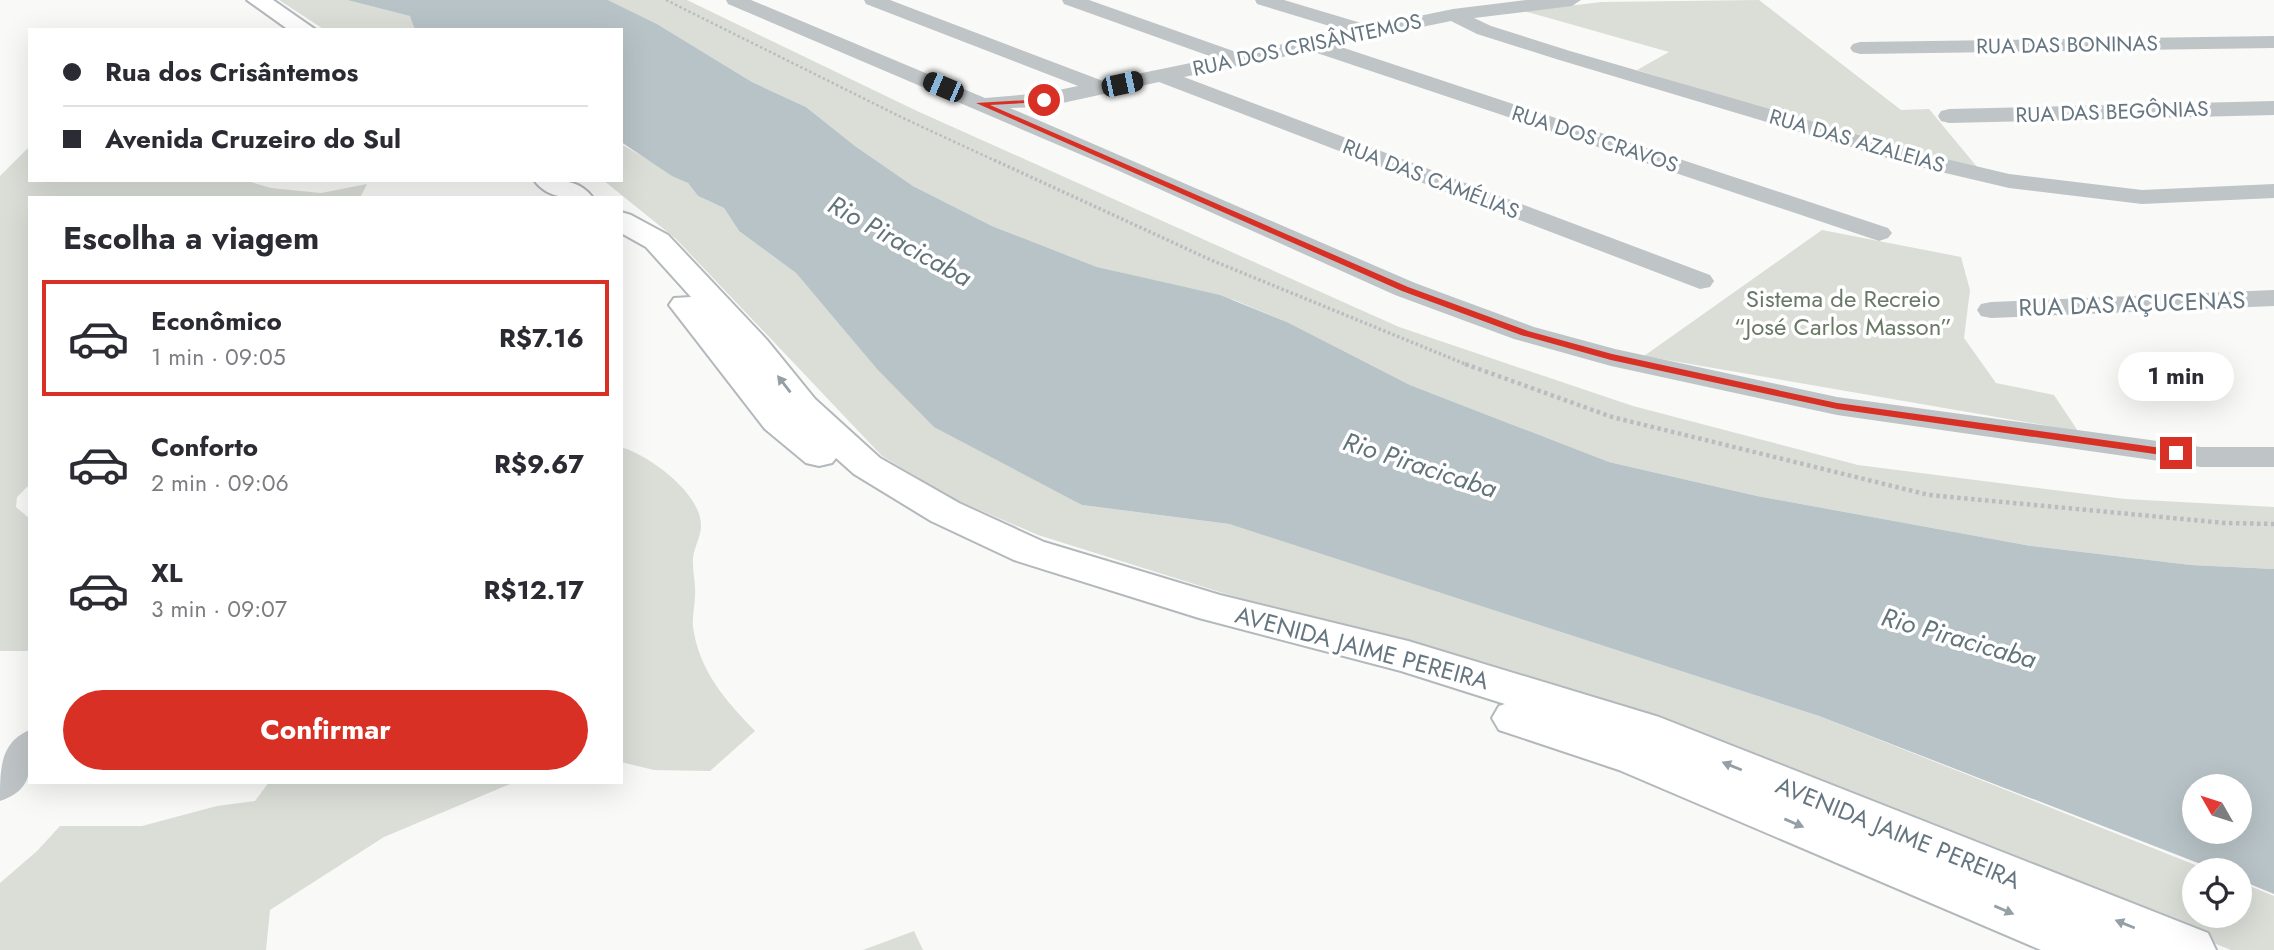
<!DOCTYPE html>
<html lang="pt">
<meta charset="utf-8">
<style>
:root{--surface:#fff;--page:#f7f7f7;--text:#2b2b33;--muted:#7c7c81;--line:#e1e1e2;--accent:#d93025}
body{margin:0;font-family:Jost,sans-serif;background:var(--page);color:var(--text);height:100vh;display:flex;flex-direction:column;font-size:26px;white-space:nowrap}
*{box-sizing:border-box;margin:0}
p{font-size:23px;color:var(--muted)}
.icon{flex:none;width:38px;height:38px;fill:none;stroke:currentColor;stroke-width:2;stroke-linecap:round;stroke-linejoin:round}
.map{position:relative;flex:1;overflow:hidden}
.drawer{position:absolute;left:28px;top:196px;width:595px;height:588px;display:flex;flex-direction:column;background:var(--surface);border-radius:0px;box-shadow:0 7px 28px #0002}
.drawer>*{flex:none}
.hud{position:absolute;left:28px;top:28px;width:595px;height:154px;border-radius:0px;box-shadow:0 7px 28px #0002;display:grid;align-content:center;height:154px;padding:0 35px;background:var(--surface)}
.needle{width:46px;rotate:309deg}
.controls{position:absolute;left:2182px;top:774px;display:grid;gap:14px}
.controls a{display:grid;place-items:center;width:70px;height:70px;border-radius:50%;background:var(--surface);box-shadow:0 7px 28px #0002;font-size:35px}
.end{position:absolute;width:32px;height:32px;margin:-16px;border:9px solid #d93025;background:#fff;box-shadow:0 0 0 4px #fff}
.from{border-radius:50%}
.bubble{position:absolute;height:49px;border-radius:24px;background:var(--surface);box-shadow:0 7px 28px #0002;font-size:23px;font-weight:700;line-height:49px;text-align:center}
.car{position:absolute;width:21px;height:42px;margin:-21px -10px;border-radius:9px;box-shadow:0 0 5px 2px #0007;background:linear-gradient(#222 24%,#8ab4d8 0 40%,#222 0 76%,#8ab4d8 0 86%,#222 0)}
.hud b{display:flex;align-items:center;gap:24px;height:66px;font-size:26px}
.hud b+b{border-top:2px solid var(--line)}
.hud i{width:18px;height:18px;background:var(--text)}
ul{padding:0;list-style:none}
li{display:flex;align-items:center;gap:21px;height:116px;margin:0 14px 10px;padding:0 21px;border:4px solid transparent;border-radius:0px}
li div{flex:1}
li b{display:block;font-size:26px}
li em{font-style:normal;font-weight:700}
li.active{border-color:var(--accent)}
li>.icon{width:63px;height:63px;stroke-width:1.5}
h2{padding:0 35px;font-size:32px;line-height:84px}
.action{display:flex;gap:14px;margin-top:auto;padding:14px 35px}
.action a{flex:1;height:80px;border-radius:42px;background:var(--accent);color:#fff;font-size:28px;font-weight:700;line-height:80px;text-align:center}
.map>svg:first-child{display:block}
.green{fill:#daded7}
.water{fill:#b8c3c7;fill-rule:evenodd}
.lines{fill:none;stroke-linecap:round;stroke-linejoin:round}
.major-casing{stroke:#b3b8bc;stroke-width:4}
.path-far2{stroke:#babdc0;stroke-width:2.5;stroke-dasharray:2.5 2.5;stroke-linecap:butt}
.path-far1{stroke:#babdc0;stroke-width:3.5;stroke-dasharray:2.5 2.5;stroke-linecap:butt}
.path{stroke:#babdc0;stroke-width:4.5;stroke-dasharray:3.5 3.5;stroke-linecap:butt}
.minor{fill:#bfc4c7;fill-rule:evenodd}
.major{fill:#fff;fill-rule:evenodd}
.oneway{fill:#949fa6}
.route{fill:#d93025}
.labels{text-anchor:middle;stroke-width:7;stroke-linejoin:round;paint-order:stroke}
.far-street-label{font-size:21px;fill:#667680;stroke:#fff}
.park-label{font-size:24px;fill:#697966;stroke:#fff}
.street-label{font-size:24px;fill:#667680;stroke:#fff}
.water-label{font-size:26px;font-style:italic;fill:#627479;stroke:#fff}
</style>
<div class="map">
<svg width="2274" height="950" viewBox="0 0 2274 950">
<rect width="100%" height="100%" fill="#f9f9f8"/>
<path class="green" d="M279,0H347L411,16L415,30H325Z
M608,0H687L917,111L1399,327L1633,406L1858,465L2125,499L2274,507V569L2191,565L2031,546L1757,496L1609,462L1410,385L1287,322L1234,300L1097,267L992,226L913,186L855,146L806,107L752,82L657,24Z
M1759,0L1901,110L1929,109L1978,168L1738,101L1637,70L1669,52L1524,11L1602,2Z
M621,144L688,183L698,196L724,208L739,231L796,273L876,368L1082,505L1229,524L1819,716L2208,870H2194V915H2240V882L2274,896V950H2231L1636,711L1226,594L1038,535L954,499L882,456L676,239L603,180H621Z
M30,146V180H244L271,188L321,193L367,184L360,198H30V484L17,497L16,507L30,519V651H0V176Z
M1822,230L1961,257L1970,290L1964,338L1996,383L2054,395L2078,431L1644,356Z
M621,447C649,455 702,494 701,526C701,537 694,547 693,558C692,570 696,583 695,595C695,605 692,617 693,627C699,671 726,701 755,731L710,771L654,770L621,762Z
M269,782H515L384,837L270,910L266,950H0V883L37,851L60,826H142L217,806L255,801Z
M914,931L923,950H863Z"/>
<path class="water" d="M347,0H608L657,24L752,82L806,107L855,146L913,186L992,226L1097,267L1220,295L1287,322L1410,385L1609,462L1757,496L2031,546L2191,565L2274,569V894L2240,880V870H2216L1819,716L1229,524L1082,505L934,427L876,368L796,273L739,231L724,208L698,196L688,183L672,176L621,142V30H415L410,16ZM2194,786H2240V831H2194Z"/>
<g class="lines">
<g class="major-casing">
<path id="major" d="M247,0H273L316,30H289Z
M534,180C556,180 579,178 593,198C571,198 548,200 534,180Z
M621,212L631,215L668,235L767,340L815,399L880,458L959,503L1044,542L1220,595L1408,641L1659,717L2208,933L2216,950H2041L1619,770L1499,730L1492,718L1499,706L1505,704L1401,671L1199,618L1014,560L931,521L854,474L836,458L832,463L819,466L806,463L765,429L669,305L674,298L691,297L646,247L621,233Z"/>
</g>
<path class="path-far2" d="M666,0L903,118L998,162"/>
<path class="path-far1" d="M994,160L1211,260L1470,366"/>
<path class="path" d="M1465,364L1612,417L1929,495L2225,523L2274,524"/>
<path class="minor" d="M726,0H751L985,98L1044,93L1078,86L866,4L864,0H890L1103,81L1215,58L1064,4L1062,0H1089L1239,53L1346,31L1257,4L1255,0H1284L1371,26L1453,9L1527,0H1581L1572,6L1474,18L1491,26L1570,51L1921,153L2009,174L2142,190L2274,184V198L2142,204L2009,188L1907,164L1556,59L1477,34L1451,21L1335,45L1888,228L1892,233L1888,238L1879,241L1311,51L1184,77L1710,275L1714,281L1710,287L1700,289L1159,82L1044,107L1010,108L1415,283L1534,327L1615,349L1837,397L2201,447H2274V467H2201L1837,415L1611,366L1514,339L1395,295L1117,170L728,4Z
M2274,36V48L1860,54L1853,52L1850,48L1853,44L1860,42Z
M2274,101V115L1949,123L1941,121L1938,116L1941,111L1949,109Z
M2274,290V306L1991,318L1981,316L1977,310L1981,304L1991,302Z
M30,730C30,763 37,789 0,801C0,769 0,742 30,730Z"/>
<use href="#major" class="major"/>
</g>
<defs><path id="oneway-solid" d="M-6-.8H1V-3.2L6.5 0L1 3.2V.8H-6Z" transform="scale(1.75)"/></defs>
<g class="oneway">
<use href="#oneway-solid" transform="translate(784 384) rotate(-128)"/>
<use href="#oneway-solid" transform="translate(1732 766) rotate(-158)"/>
<use href="#oneway-solid" transform="translate(1794 823) rotate(23)"/>
<use href="#oneway-solid" transform="translate(2004 910) rotate(23)"/>
<use href="#oneway-solid" transform="translate(2125 924) rotate(-158)"/>
</g>
<path class="route" d="M1046,99L1044,102L990,105L1408,287L1528,331L1612,354L1837,403L2176,450L2182,453L2176,457L1837,409L1611,360L1521,335L1402,291L976,103Z"/>
<g class="labels">
<g class="far-street-label">
<text transform="translate(1307 45) rotate(-12)" y="7">RUA DOS CRISÂNTEMOS</text>
<text transform="translate(2067 45) rotate(-1)" y="7">RUA DAS BONINAS</text>
<text transform="translate(2112 112) rotate(-2)" y="7">RUA DAS BEGÔNIAS</text>
<text transform="translate(1595 139) rotate(18)" y="7">RUA DOS CRAVOS</text>
<text transform="translate(1857 141) rotate(16)" y="7">RUA DAS AZALEIAS</text>
<text transform="translate(1431 179) rotate(21)" y="7">RUA DAS CAMÉLIAS</text>
</g>
<g class="park-label">
<text x="1843" y="307">Sistema de Recreio<tspan x="1843" dy="28">“José Carlos Masson”</tspan></text>
</g>
<g class="street-label">
<text transform="translate(2132 304) rotate(-2)" y="8">RUA DAS AÇUCENAS</text>
<text transform="translate(1362 648) rotate(15)" y="8">AVENIDA JAIME PEREIRA</text>
<text transform="translate(1898 833) rotate(22)" y="8">AVENIDA JAIME PEREIRA</text>
</g>
<g class="water-label">
<text transform="translate(900 241) rotate(29)" y="9">Rio Piracicaba</text>
<text transform="translate(1420 465) rotate(18)" y="9">Rio Piracicaba</text>
<text transform="translate(1959 638) rotate(16)" y="9">Rio Piracicaba</text>
</g>
</g>
</svg>
<div class="controls">
<a><svg class="needle" viewBox="-14 -14 28 28"><path d="M0-13l5 13h-10z" fill="#e53935"/><path d="M0 13l5-13h-10z" fill="#7c7c81"/></svg></a>
<a><svg class="icon" aria-label="locate" viewBox="0 0 24 24"><circle cx="12" cy="12" r="6"/><path d="M12 2v4M12 18v4M2 12h4M18 12h4"/></svg></a>
</div>
<i class="end from" style="left:1044px;top:100px"></i>
<i class="end" style="left:2176px;top:453px"></i>
<div class="bubble" style="left:2118px;top:352px;width:116px">1 min</div>
<i class="car" style="left:1122px;top:84px;rotate:78deg"></i>
<i class="car" style="left:943px;top:87px;rotate:293deg"></i>
<div class="hud">
<b><i class="from"></i>Rua dos Crisântemos</b>
<b><i></i>Avenida Cruzeiro do Sul</b>
</div>
<section class="drawer">
<h2>Escolha a viagem</h2>
<ul>
<li class="active"><svg class="icon" aria-label="car" viewBox="0 0 24 24"><path d="M5 17H2v-5l4-1 3-4h7l3 4 3 1v5h-3M9 17h6M6 11h13"/><circle cx="7" cy="17" r="2"/><circle cx="17" cy="17" r="2"/></svg><div><b>Econômico</b><p>1 min · 09:05</p></div><em>R$7.16</em></li>
<li><svg class="icon" aria-label="car" viewBox="0 0 24 24"><path d="M5 17H2v-5l4-1 3-4h7l3 4 3 1v5h-3M9 17h6M6 11h13"/><circle cx="7" cy="17" r="2"/><circle cx="17" cy="17" r="2"/></svg><div><b>Conforto</b><p>2 min · 09:06</p></div><em>R$9.67</em></li>
<li><svg class="icon" aria-label="car" viewBox="0 0 24 24"><path d="M5 17H2v-5l4-1 3-4h7l3 4 3 1v5h-3M9 17h6M6 11h13"/><circle cx="7" cy="17" r="2"/><circle cx="17" cy="17" r="2"/></svg><div><b>XL</b><p>3 min · 09:07</p></div><em>R$12.17</em></li>
</ul>
<div class="action"><a>Confirmar</a></div>
</section>
</div>
